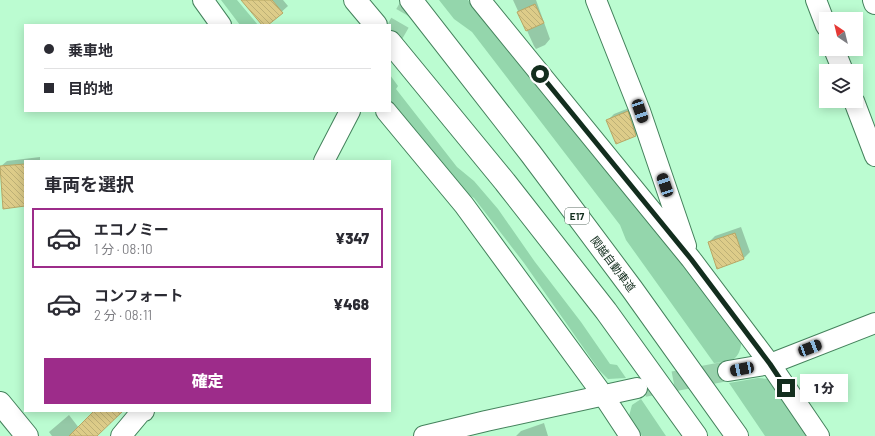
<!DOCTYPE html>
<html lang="ja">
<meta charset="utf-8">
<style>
:root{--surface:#fff;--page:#f7f7f7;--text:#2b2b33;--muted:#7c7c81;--line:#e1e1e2;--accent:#9d2c8a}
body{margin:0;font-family:Barlow,"Noto Sans JP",sans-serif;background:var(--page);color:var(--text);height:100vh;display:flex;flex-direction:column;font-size:15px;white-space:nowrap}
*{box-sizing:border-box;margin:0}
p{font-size:13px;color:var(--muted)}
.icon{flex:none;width:22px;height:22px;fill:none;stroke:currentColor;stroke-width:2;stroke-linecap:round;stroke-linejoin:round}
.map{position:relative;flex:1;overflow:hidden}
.details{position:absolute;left:24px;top:160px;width:367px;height:252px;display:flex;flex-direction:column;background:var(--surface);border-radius:0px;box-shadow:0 2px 10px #0003}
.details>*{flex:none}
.top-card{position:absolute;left:24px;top:24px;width:367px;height:88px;border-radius:0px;box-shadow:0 2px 10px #0003;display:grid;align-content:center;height:88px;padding:0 20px;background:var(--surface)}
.needle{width:26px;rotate:325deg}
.buttons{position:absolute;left:819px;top:12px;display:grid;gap:8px}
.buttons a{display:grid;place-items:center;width:44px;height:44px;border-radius:0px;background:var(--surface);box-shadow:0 2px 10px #0003;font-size:20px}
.end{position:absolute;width:18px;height:18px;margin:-9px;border:5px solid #132e1e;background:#fff;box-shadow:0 0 0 2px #fff}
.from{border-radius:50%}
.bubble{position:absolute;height:28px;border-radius:0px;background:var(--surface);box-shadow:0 2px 10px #0003;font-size:13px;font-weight:800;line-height:28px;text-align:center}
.car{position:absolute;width:12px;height:24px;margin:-12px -6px;border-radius:5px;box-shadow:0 0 3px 1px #0007;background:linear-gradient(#222 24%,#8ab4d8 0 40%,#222 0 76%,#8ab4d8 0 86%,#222 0)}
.top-card b{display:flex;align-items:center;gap:14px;height:38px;font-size:15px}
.top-card b+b{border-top:1px solid var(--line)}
.top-card i{width:10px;height:10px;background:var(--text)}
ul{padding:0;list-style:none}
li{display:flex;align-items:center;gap:12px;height:60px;margin:0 8px 6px;padding:0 12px;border:2px solid transparent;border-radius:0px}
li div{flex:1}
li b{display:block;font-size:15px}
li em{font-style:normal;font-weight:800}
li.on{border-color:var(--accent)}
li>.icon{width:36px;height:36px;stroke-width:1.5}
h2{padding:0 20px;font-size:18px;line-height:48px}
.primary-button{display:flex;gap:8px;margin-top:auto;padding:8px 20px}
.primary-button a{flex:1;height:46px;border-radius:0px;background:var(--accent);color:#fff;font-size:16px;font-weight:800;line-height:46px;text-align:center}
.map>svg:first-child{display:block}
.grass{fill:#94d6ac}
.shadow{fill:#0003}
.building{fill:url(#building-back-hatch);stroke:#b8a765}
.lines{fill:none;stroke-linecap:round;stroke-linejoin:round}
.minor-tunnel{stroke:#99d3ad;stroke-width:20;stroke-dasharray:20 10;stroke-linecap:butt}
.minor-casing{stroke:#44825c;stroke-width:22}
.secondary-casing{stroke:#44825c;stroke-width:24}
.trunk-casing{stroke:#44825c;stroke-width:24}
.motorway-casing{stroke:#44825c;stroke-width:24}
.minor{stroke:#fff;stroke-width:20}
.secondary{stroke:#fff;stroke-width:22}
.trunk{stroke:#fff;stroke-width:22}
.motorway{stroke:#fff;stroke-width:22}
.route{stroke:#132e1e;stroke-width:5}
.labels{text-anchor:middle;stroke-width:3;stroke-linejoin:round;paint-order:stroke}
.shield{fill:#fff;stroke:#5a6d62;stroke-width:1}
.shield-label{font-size:10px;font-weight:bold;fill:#132e1e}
.street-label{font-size:11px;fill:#132e1e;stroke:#fff}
</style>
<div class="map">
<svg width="875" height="436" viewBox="0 0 875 436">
<defs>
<pattern id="building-back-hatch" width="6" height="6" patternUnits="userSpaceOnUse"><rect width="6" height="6" fill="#ddcc89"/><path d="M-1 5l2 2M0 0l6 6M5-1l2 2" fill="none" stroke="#bdb076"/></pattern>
</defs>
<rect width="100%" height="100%" fill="#bbfcd1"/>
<path class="grass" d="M221,0H237L258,25H240Z
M439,0H468L490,29L665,241L742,340C739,361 733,361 714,363L626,240L620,225L472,32L454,19Z
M390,75L398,86L396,89L457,167L474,181L498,209L535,262L581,322L610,364L617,365L626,378L608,379L599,370L524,263L474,198L469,195L390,105Z
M758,378L768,379L813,436H765L729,383Z
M641,399L666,436H642L629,416L632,405Z"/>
<path class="shadow" d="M242,0H283L288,6L267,25H264Z
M513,0H536L550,39L545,45L536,49L534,46Z
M634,106L642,129L636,135L617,143L608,120L614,114Z
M40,157V161H25V205L0,167L7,161Z
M741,227L750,252L744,258L709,242L715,236Z
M96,411H121L95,436H52L49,432L69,415L79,428Z
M544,423L548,436H516L521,431Z"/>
<path class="building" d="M241,0H272L283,13L268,25H262Z
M535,4L544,23L526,31L517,12Z
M628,111L636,136L616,144L606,120Z
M25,164V206L3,209L0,166Z
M735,233L744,259L717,269L708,242Z
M94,411H123L97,436H69Z"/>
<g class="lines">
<path class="minor-tunnel" d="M390,40L413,0
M644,387L728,371"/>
<g class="minor-casing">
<path id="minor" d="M203,0L221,25
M480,0L691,259L770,364L819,436
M596,0L640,111L686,246
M816,0L826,26
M834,49L843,71
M854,101L875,156
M386,111L464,205L603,395L630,436
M324,161L350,111
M728,371L770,364L875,323
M121,436L141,412L144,411
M424,436L486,421L637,388"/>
</g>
<g class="secondary-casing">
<path id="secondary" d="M0,403L27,436"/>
</g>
<g class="trunk-casing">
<path id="trunk" d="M874,0L875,3"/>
</g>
<g class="motorway-casing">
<path id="motorway" d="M355,0L376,25
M411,0L531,154L632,289L737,436
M390,42L505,182L606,311L696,436"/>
</g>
<use href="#minor" class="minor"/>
<use href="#secondary" class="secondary"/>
<use href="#trunk" class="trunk"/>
<use href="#motorway" class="motorway"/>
</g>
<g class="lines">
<path class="route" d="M540,74L691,259L770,364L786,388"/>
</g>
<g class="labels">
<rect class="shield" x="565" y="208" width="24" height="16" rx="3"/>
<g class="shield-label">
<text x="577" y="220">E17</text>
</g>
<g class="street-label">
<text transform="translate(613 264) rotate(53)" y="4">関越自動車道</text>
</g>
</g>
</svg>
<div class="buttons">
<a><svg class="needle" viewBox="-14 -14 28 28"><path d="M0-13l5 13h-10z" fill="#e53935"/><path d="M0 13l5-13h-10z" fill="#7c7c81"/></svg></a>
<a><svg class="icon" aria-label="layers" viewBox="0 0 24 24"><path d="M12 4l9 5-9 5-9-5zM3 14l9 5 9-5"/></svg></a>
</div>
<i class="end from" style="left:540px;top:74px"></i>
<i class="end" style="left:786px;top:388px"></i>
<div class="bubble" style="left:800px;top:374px;width:48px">1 分</div>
<i class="car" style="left:640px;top:111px;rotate:161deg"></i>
<i class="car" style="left:665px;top:185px;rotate:341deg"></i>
<i class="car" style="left:810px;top:348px;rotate:69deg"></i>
<i class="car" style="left:742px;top:369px;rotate:259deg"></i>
<div class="top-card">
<b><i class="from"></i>乗車地</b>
<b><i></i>目的地</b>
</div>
<section class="details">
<h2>車両を選択</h2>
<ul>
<li class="on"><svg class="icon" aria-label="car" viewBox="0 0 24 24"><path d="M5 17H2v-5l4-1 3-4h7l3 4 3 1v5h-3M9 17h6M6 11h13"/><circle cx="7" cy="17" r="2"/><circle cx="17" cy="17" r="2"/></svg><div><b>エコノミー</b><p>1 分 · 08:10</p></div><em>¥347</em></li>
<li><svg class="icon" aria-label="car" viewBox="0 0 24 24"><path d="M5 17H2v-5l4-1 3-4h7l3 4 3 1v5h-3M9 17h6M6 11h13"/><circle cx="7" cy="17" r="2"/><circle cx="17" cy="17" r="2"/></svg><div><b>コンフォート</b><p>2 分 · 08:11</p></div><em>¥468</em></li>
</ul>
<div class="primary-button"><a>確定</a></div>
</section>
</div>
